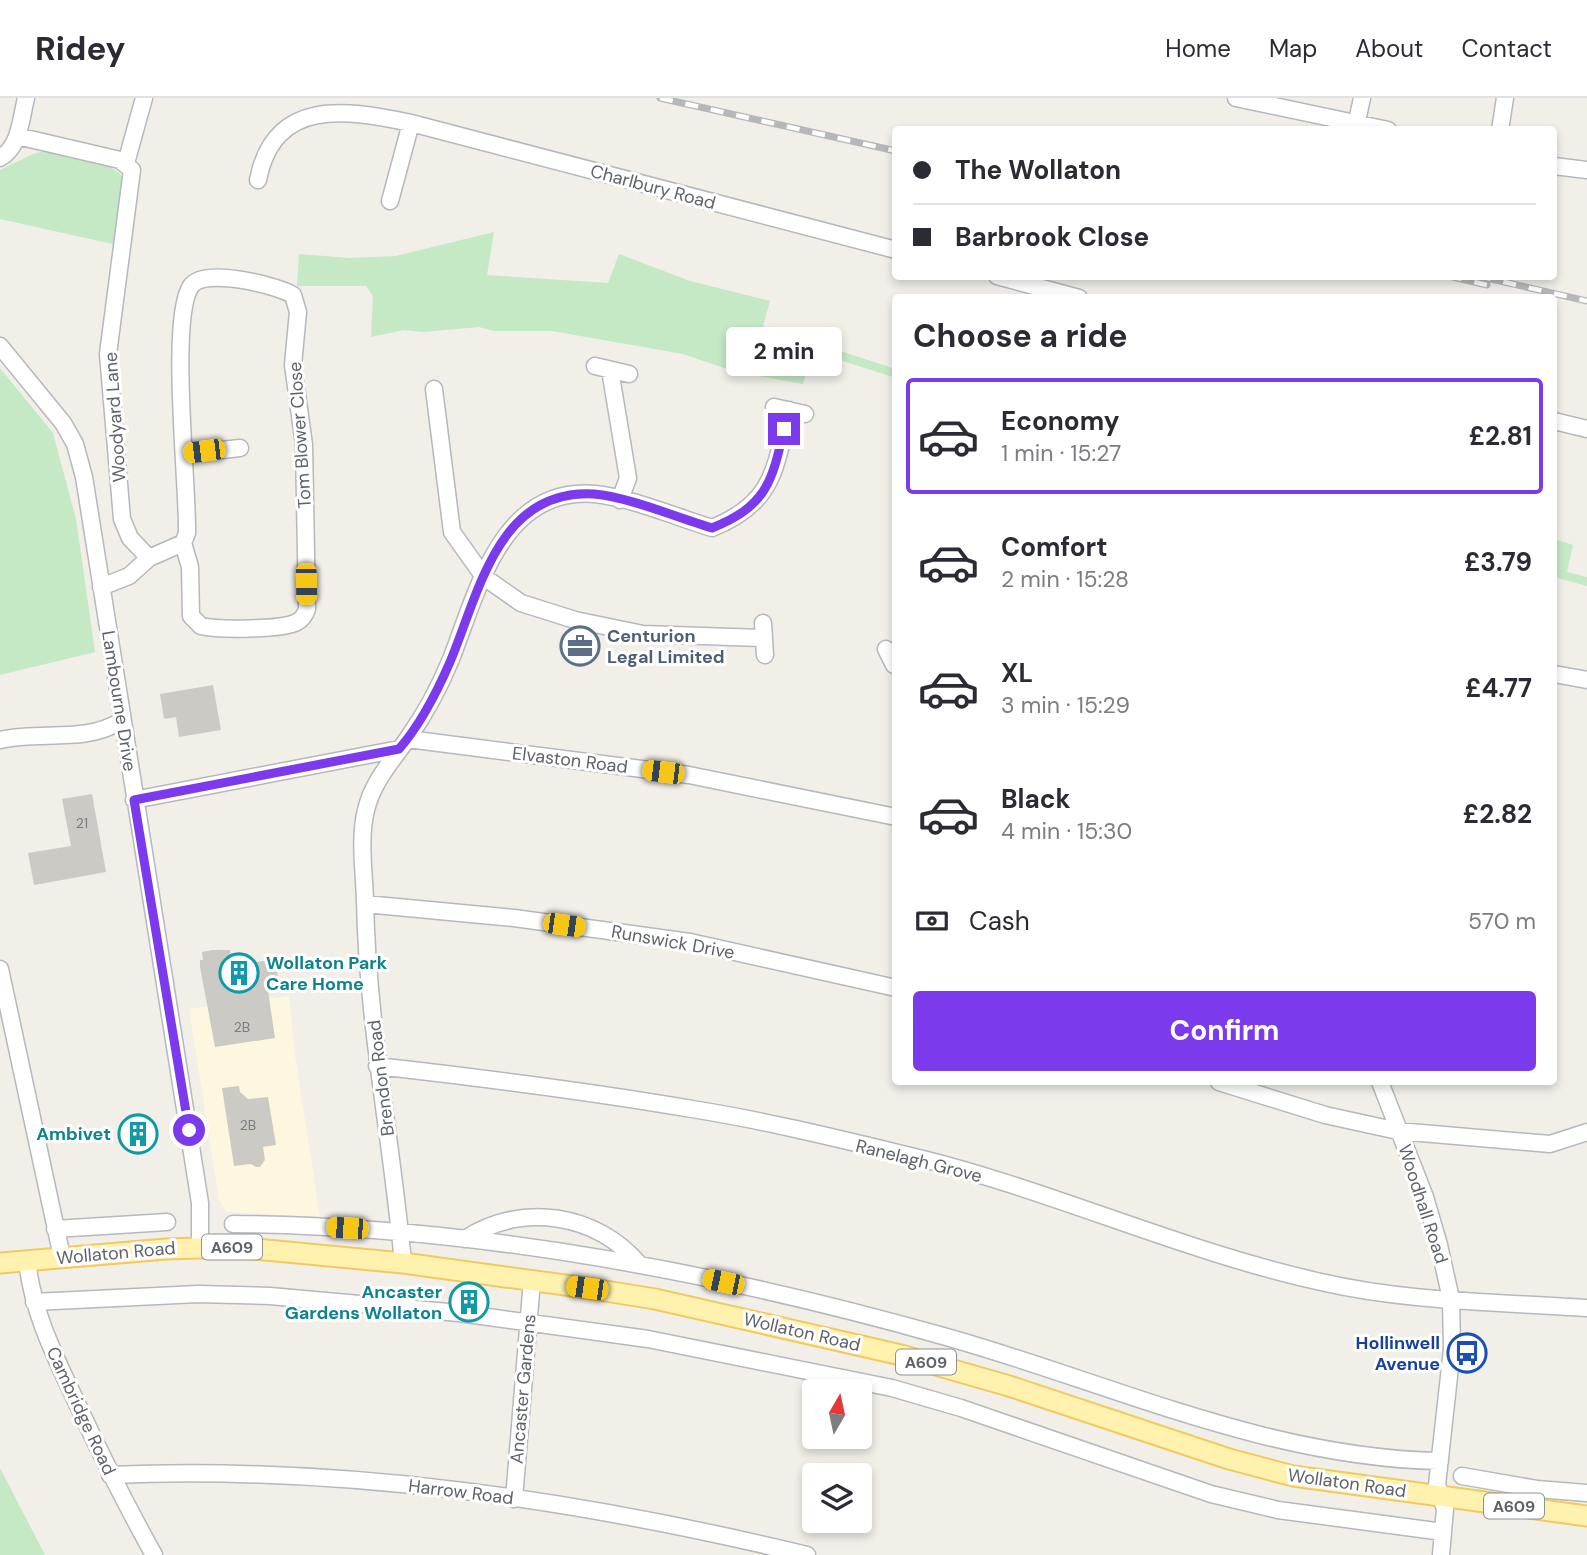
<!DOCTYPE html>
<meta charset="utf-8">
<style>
:root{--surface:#fff;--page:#f7f7f7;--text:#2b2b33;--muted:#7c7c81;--line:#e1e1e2;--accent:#7c3aed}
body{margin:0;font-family:"DM Sans",sans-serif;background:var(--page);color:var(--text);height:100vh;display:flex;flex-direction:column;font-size:26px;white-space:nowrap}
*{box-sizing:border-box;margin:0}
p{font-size:23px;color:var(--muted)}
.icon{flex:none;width:38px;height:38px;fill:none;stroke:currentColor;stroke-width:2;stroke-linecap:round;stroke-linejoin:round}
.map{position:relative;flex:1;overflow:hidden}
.drawer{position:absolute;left:892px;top:196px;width:665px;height:791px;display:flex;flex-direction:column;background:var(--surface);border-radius:7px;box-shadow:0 4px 10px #0003}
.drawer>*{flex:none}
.banner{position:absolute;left:892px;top:28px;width:665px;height:154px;border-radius:7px;box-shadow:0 4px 10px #0003;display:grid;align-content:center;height:154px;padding:0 21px;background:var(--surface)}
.needle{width:46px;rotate:9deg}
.tools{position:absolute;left:802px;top:1281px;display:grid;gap:14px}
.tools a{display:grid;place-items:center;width:70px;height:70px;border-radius:7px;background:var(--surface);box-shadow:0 4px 10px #0003;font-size:35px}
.end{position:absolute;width:32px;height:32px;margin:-16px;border:9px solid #7c3aed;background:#fff;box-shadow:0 0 0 4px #fff}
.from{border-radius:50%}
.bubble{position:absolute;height:49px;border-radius:7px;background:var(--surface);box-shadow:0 4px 10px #0003;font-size:23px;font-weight:700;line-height:49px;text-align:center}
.car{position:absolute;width:21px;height:42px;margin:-21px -10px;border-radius:9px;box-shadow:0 0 5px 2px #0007;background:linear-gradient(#f5c518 24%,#345 0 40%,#f5c518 0 76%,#345 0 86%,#f5c518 0)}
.banner b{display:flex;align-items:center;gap:24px;height:66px;font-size:26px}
.banner b+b{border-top:2px solid var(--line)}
.banner i{width:18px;height:18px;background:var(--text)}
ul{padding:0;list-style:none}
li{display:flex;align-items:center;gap:21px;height:116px;margin:0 14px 10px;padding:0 7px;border:4px solid transparent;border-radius:7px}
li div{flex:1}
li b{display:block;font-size:26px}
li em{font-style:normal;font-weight:700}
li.active{border-color:var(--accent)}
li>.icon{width:63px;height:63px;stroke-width:1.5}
h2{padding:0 21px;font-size:32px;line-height:84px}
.pay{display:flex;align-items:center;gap:18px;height:77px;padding:0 21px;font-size:26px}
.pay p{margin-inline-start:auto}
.button{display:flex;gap:14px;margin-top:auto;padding:14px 21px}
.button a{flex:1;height:80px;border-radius:7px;background:var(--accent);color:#fff;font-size:28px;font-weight:700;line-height:80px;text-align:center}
header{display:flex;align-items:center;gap:42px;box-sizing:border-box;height:98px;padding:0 35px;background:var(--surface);border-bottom:2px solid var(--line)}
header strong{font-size:33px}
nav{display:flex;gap:38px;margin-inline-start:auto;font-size:24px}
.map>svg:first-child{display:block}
.commercial{fill:#fef7e0}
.green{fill:#c5e8c5}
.building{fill:#cccac5}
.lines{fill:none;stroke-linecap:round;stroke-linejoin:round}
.minor-casing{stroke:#b5b8bc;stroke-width:19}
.major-casing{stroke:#f2c960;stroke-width:23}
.minor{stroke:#fff;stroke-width:16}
.major{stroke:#fff2af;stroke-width:19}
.rail-casing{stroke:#b6b7b8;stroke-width:7}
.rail{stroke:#fff;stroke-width:4.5;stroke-dasharray:13;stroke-linecap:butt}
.route{stroke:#7c3aed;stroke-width:9}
.labels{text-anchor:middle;stroke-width:6;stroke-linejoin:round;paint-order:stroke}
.number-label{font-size:14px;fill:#7a7d7f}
.shield{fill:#fff;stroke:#8f9295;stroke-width:2}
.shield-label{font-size:16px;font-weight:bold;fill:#5f6368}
.street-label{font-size:18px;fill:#5f6368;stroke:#fff}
.service-label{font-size:18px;font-weight:bold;fill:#4e5e75;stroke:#fff;text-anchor:start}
.culture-label{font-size:18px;font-weight:bold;fill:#0d838f;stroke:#fff;text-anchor:end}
.transit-label{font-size:18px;font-weight:bold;fill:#164399;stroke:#fff;text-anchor:end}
</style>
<header>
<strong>Ridey</strong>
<nav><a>Home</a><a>Map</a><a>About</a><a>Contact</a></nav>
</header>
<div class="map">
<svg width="1587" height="1457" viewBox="0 0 1587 1457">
<rect width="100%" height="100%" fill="#f1efe8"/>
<path class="commercial" d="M289,898L294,951L320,1119L227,1114L219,1102L189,911Z"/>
<path class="green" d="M45,53L110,69L119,75L126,85L117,147L0,121V72L33,56Z
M494,134L487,177L608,185L619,156L690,183L770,203L763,228L896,271V280L812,253L803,286L733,273L683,256L552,233H494L479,229L423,234L404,232L371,239L373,198L366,188H297L299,156L350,160L396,158Z
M0,270L53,335L76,421L95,554L0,577Z
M1554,441L1573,447L1567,474L1587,479V488L1554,479Z
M0,1370L45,1457H0Z"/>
<path class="building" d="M213,587L221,632L179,639L176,619L164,621L160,596Z
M92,696L106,774L34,787L28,755L71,748L62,701Z
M213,852H230L232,868L275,861L280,891L268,893L275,940L215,949L200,869V862H203L202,854Z
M239,988L240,994L248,1001L268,999L276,1047L263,1049L265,1062L260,1069H256L251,1066L234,1068L222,990Z
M150,1029L152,1045L126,1047L124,1033Z"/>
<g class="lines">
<g class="minor-casing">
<path id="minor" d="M1236,0L1388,32
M1357,23L1362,0
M1500,32L1505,0
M17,38L120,62L132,72L108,256L122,421L130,440L149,460L129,478L101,489
M0,60C20,49 21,20 26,0
M126,65L144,0
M1554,68L1587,72
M258,82C274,0 345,11 411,25L896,152
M390,103L411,25
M997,178L1079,200
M0,248L63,325L75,346L84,379L200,1105V1149
M595,268L629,276
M610,272L628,380L620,402
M434,291L452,434L484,479L521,505L575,522L643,536L762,540
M774,309L805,316
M1554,323L1587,331
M185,356L240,350
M149,460L183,445L187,435C188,386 169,220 191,188C204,169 275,187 293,197L298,214L293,267L304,347L307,511C305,517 303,521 297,524C282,532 218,532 201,528L191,518L190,469L183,445
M763,525L765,557
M886,551L894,567
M1554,576L1587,582
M408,641L689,677L896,719
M0,642C40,632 84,646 121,623
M134,702L399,651
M365,806L514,820L690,844L896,890
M0,871L62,1159
M377,968C483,980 587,993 692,1011C768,1023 848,1043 923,1061C1058,1095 1185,1154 1321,1184C1407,1204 1499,1204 1587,1210
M1219,984L1325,1017L1398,1033L1550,1046L1587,1034
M1380,984L1425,1099L1439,1147L1451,1201L1452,1251L1437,1387L1445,1411L1441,1457
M233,1126C472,1128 713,1173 943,1238C1108,1284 1266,1360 1440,1363
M55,1131L167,1124
M465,1141C522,1104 596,1115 640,1167
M27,1162C32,1212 53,1254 74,1299C99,1353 125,1405 154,1457
M403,1165C392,1043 367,924 365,802C364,773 359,740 366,712C373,683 392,663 408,640C425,616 440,588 451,561C478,493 501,388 595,396C632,400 676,419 712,430C774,405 775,371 789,312
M34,1204L198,1196L270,1198L459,1215L648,1241L892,1290L961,1310L1211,1396L1278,1412L1443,1434
M110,1377C344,1367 579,1402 807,1457
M1462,1378L1537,1391L1587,1395
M514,1401L532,1182"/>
</g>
<g class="major-casing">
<path id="major" d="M0,1165L166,1151L234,1149L403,1165L587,1190L655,1201L901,1257L1009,1288L1229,1361L1293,1378L1587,1418"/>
</g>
<use href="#minor" class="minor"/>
<use href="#major" class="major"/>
<g class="rail-casing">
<path id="rail" d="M660,0L896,53
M1449,178L1487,187
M1478,178L1587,203"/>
</g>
<use href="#rail" class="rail"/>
</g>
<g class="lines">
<path class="route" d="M189,1032L134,702L399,651C421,626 437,594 450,564C479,495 498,390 594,396C629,399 678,420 712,430C766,408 772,385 784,331"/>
</g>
<defs>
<g id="office-ring" transform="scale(2.0125)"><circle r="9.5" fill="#fff" stroke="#5c6f8a" stroke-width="1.5"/><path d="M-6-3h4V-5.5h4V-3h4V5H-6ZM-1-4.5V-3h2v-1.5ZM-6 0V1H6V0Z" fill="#5c6f8a"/></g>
<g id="building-ring" transform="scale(2.0125)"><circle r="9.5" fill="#fff" stroke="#0f9aa8" stroke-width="1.5"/><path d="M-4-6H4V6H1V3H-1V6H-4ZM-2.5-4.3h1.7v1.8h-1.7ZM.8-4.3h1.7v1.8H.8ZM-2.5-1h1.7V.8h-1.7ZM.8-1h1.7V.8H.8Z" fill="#0f9aa8"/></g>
<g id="bus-ring" transform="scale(2.0125)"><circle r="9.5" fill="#fff" stroke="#1a4fb4" stroke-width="1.5"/><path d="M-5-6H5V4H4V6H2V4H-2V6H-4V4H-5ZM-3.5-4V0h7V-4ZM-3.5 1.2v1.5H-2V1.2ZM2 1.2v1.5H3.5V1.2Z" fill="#1a4fb4"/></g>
</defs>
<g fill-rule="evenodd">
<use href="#office-ring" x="580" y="548"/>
<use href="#building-ring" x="239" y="875"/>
<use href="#building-ring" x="138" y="1036"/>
<use href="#building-ring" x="469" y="1204"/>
<use href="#bus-ring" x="1467" y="1255"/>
</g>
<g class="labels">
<g class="number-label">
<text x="82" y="730">21</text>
<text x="242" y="934">2B</text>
<text x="248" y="1032">2B</text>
</g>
<g class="shield">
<rect x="202" y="1136.5" width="60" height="25" rx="5"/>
<rect x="896" y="1251.5" width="60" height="25" rx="5"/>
<rect x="1484" y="1395.5" width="60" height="25" rx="5"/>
</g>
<g class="shield-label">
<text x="232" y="1155">A609</text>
<text x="926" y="1270">A609</text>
<text x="1514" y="1414">A609</text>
</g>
<g class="street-label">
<text transform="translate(653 89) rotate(15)" y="6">Charlbury Road</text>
<text transform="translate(115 319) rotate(-94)" y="6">Woodyard Lane</text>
<text transform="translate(300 337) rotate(-94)" y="6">Tom Blower Close</text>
<text transform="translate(119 603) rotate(81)" y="6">Lambourne Drive</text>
<text transform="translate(570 662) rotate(7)" y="6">Elvaston Road</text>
<text transform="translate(673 844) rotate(10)" y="6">Runswick Drive</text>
<text transform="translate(381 980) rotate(-97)" y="6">Brendon Road</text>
<text transform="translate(919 1063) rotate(14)" y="6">Ranelagh Grove</text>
<text transform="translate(1423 1106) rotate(72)" y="6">Woodhall Road</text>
<text transform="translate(116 1155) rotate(-5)" y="6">Wollaton Road</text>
<text transform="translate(802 1234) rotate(13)" y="6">Wollaton Road</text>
<text transform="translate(523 1291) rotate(-85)" y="6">Ancaster Gardens</text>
<text transform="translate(81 1313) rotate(65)" y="6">Cambridge Road</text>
<text transform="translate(1347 1385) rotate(8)" y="6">Wollaton Road</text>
<text transform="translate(461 1394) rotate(7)" y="6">Harrow Road</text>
</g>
<g class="service-label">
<text x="607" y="544">Centurion<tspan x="607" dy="21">Legal Limited</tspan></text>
</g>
<g class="culture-label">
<text x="266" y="871" text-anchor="start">Wollaton Park<tspan x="266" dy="21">Care Home</tspan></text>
<text x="111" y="1042">Ambivet</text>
<text x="442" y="1200">Ancaster<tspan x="442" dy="21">Gardens Wollaton</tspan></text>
</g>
<g class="transit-label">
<text x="1440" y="1251">Hollinwell<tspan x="1440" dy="21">Avenue</tspan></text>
</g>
</g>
</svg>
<div class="tools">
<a><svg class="needle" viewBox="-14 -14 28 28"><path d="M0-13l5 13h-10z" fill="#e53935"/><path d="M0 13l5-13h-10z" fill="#7c7c81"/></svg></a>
<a><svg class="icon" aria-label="layers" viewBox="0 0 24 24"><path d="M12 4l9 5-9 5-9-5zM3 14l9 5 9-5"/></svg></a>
</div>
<i class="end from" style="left:189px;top:1032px"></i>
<i class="end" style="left:784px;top:331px"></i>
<div class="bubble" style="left:726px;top:229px;width:116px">2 min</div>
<i class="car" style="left:204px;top:353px;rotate:263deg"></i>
<i class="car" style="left:306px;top:486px;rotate:179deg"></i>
<i class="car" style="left:663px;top:674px;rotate:277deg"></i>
<i class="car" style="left:564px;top:827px;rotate:98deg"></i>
<i class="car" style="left:347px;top:1130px;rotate:274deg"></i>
<i class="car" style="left:723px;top:1184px;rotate:282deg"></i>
<i class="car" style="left:587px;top:1190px;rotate:278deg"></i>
<div class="banner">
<b><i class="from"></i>The Wollaton</b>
<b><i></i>Barbrook Close</b>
</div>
<section class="drawer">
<h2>Choose a ride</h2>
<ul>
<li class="active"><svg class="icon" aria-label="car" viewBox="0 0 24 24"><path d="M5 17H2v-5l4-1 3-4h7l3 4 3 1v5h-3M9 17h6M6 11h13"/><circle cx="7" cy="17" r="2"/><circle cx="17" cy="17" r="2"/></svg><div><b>Economy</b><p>1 min · 15:27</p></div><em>£2.81</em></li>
<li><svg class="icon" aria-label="car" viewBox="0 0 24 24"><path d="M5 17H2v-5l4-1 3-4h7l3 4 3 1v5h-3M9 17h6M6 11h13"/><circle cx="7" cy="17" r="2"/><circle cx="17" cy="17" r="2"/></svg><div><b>Comfort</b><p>2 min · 15:28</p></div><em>£3.79</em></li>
<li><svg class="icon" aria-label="car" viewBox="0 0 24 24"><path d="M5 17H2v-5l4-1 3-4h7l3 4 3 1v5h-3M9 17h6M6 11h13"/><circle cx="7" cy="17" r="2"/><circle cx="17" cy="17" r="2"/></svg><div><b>XL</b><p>3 min · 15:29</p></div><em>£4.77</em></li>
<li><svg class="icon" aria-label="car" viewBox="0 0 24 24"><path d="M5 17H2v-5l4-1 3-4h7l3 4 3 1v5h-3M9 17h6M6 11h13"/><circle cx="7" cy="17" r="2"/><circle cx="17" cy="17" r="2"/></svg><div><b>Black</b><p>4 min · 15:30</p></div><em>£2.82</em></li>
</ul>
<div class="pay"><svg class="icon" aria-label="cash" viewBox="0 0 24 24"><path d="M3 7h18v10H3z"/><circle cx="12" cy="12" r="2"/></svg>Cash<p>570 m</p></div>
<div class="button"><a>Confirm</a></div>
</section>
</div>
